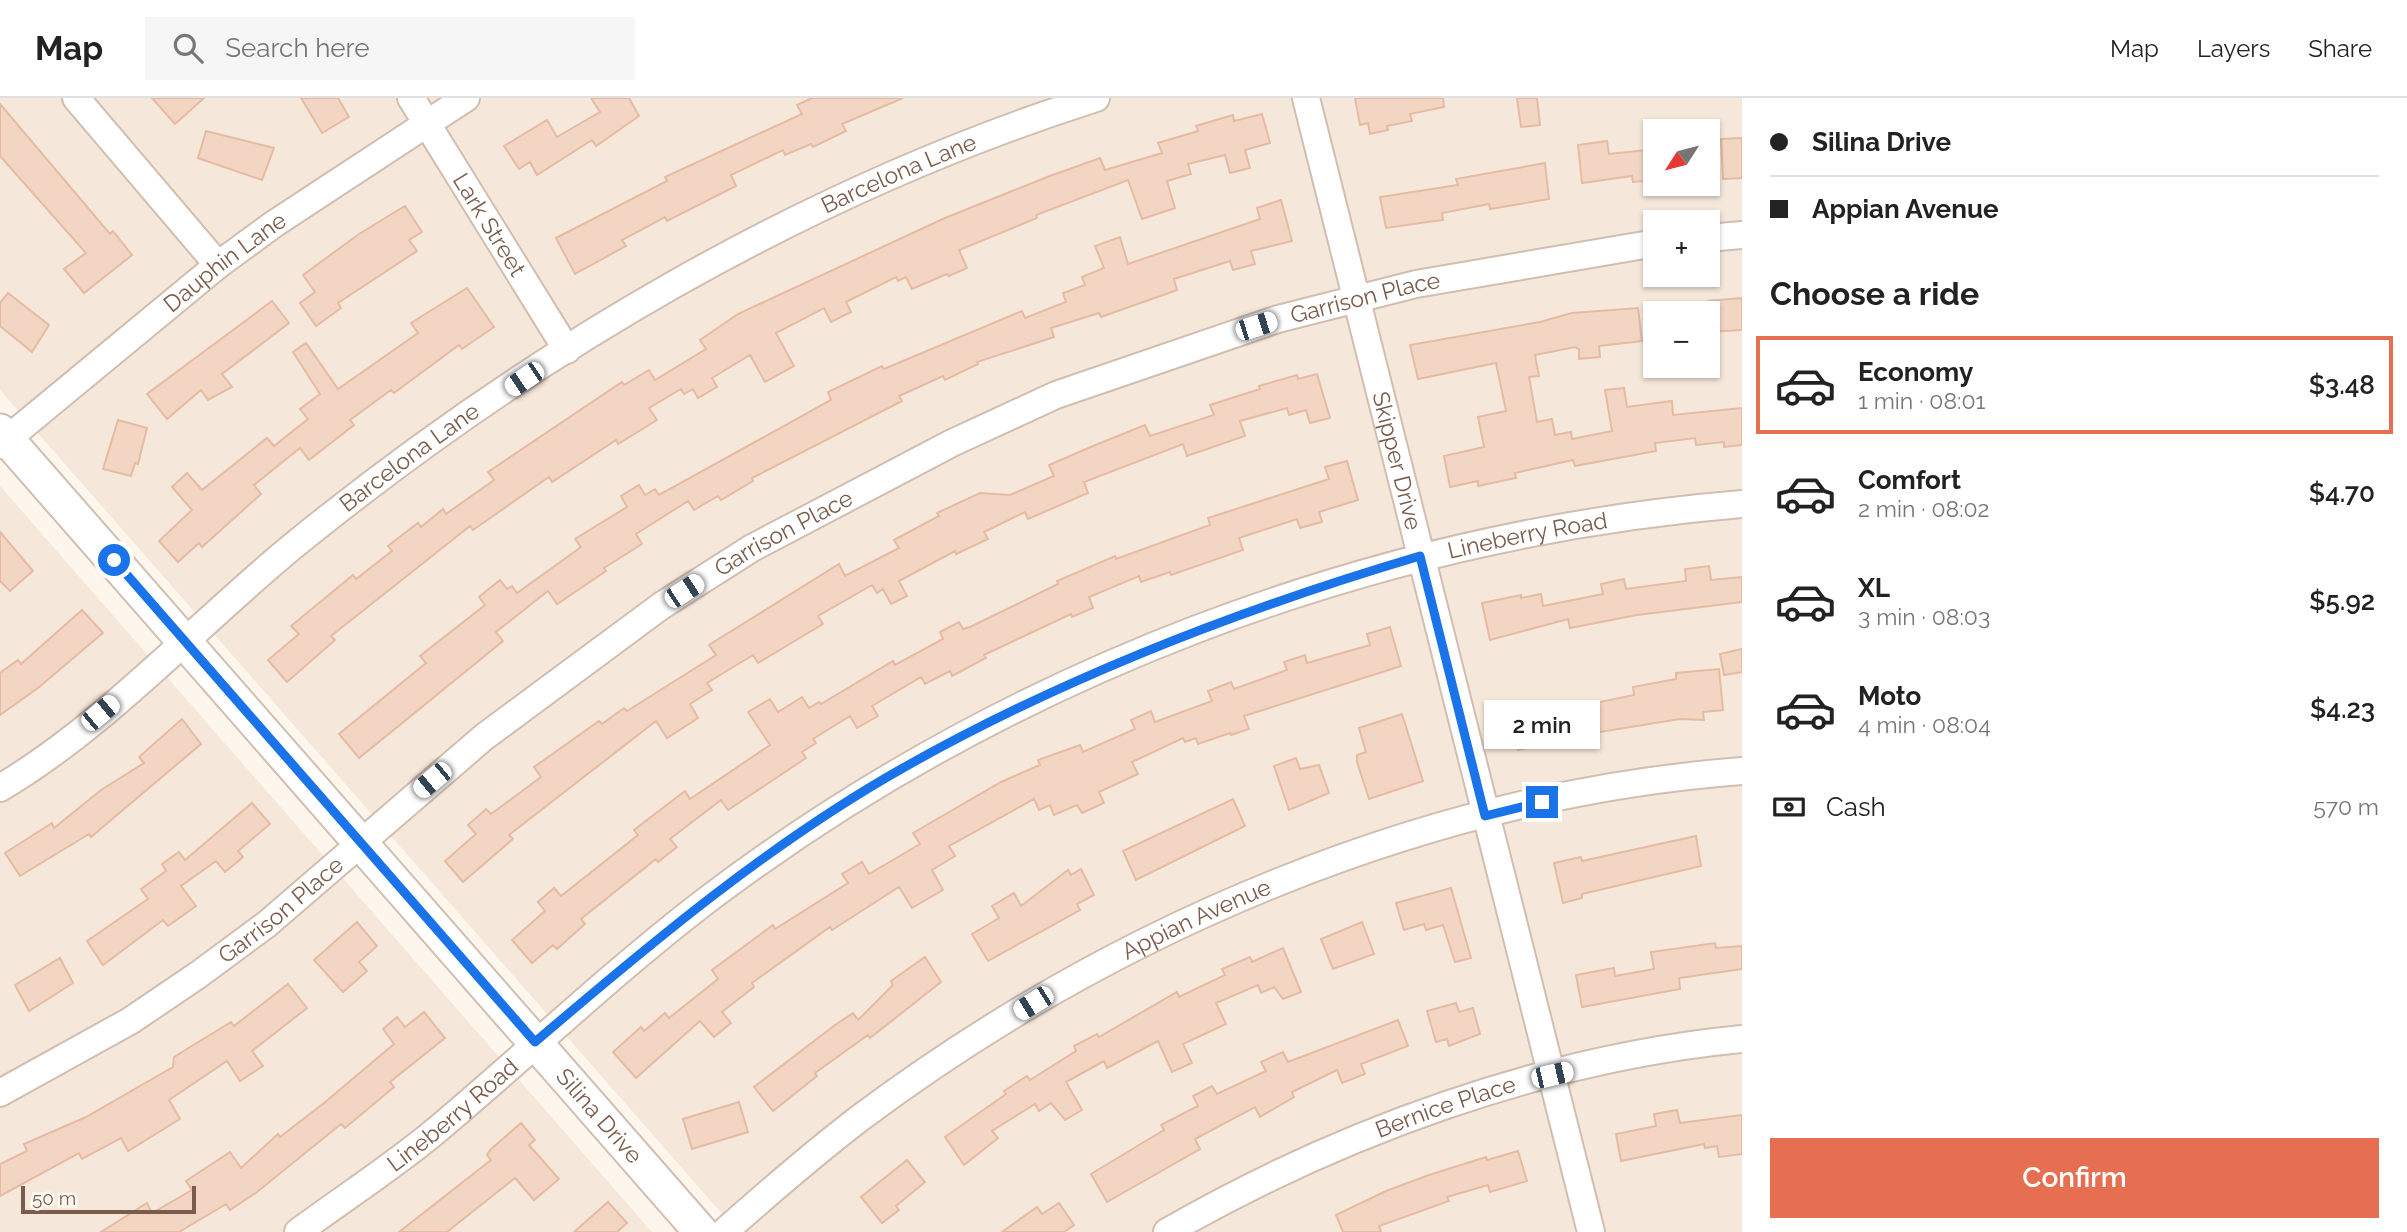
<!DOCTYPE html>
<meta charset="utf-8">
<style>
:root{--surface:#fff;--page:#f6f6f6;--text:#222;--muted:#767676;--line:#e0e0e0;--accent:#e76f51}
body{margin:0;font-family:Raleway,sans-serif;background:var(--page);color:var(--text);height:100vh;display:flex;flex-direction:column;font-size:26px;white-space:nowrap}
*{box-sizing:border-box;margin:0}
p{font-size:23px;color:var(--muted)}
.icon{flex:none;width:38px;height:38px;fill:none;stroke:currentColor;stroke-width:2;stroke-linecap:round;stroke-linejoin:round}
.map{position:relative;flex:1;overflow:hidden}
.details{display:flex;flex-direction:column;background:var(--surface);width:665px}
.details>*{flex:none}
.top-card{display:grid;align-content:center;height:154px;padding:0 28px;background:var(--surface)}
.needle{width:46px;rotate:234deg}
.buttons{position:absolute;left:1643px;top:21px;display:grid;gap:14px}
.buttons a{display:grid;place-items:center;width:77px;height:77px;border-radius:0px;background:var(--surface);box-shadow:0 2px 5px #0004;font-size:35px}
.scale{position:absolute;left:21px;bottom:18px;width:175px;box-sizing:border-box;padding-left:7px;border:4px solid #7a5c4d;border-top:0;font-size:19px;line-height:24px;white-space:nowrap;color:#7a5c4d;-webkit-text-stroke:5px #fffaf3;paint-order:stroke}
.end{position:absolute;width:32px;height:32px;margin:-16px;border:9px solid #1a73e8;background:#fff;box-shadow:0 0 0 4px #fff}
.from{border-radius:50%}
.bubble{position:absolute;height:49px;border-radius:0px;background:var(--surface);box-shadow:0 2px 5px #0004;font-size:23px;font-weight:600;line-height:49px;text-align:center}
.car{position:absolute;width:21px;height:42px;margin:-21px -10px;border-radius:9px;box-shadow:0 0 5px 2px #0007;background:linear-gradient(#fff 24%,#345 0 40%,#fff 0 76%,#345 0 86%,#fff 0)}
.top-card b{display:flex;align-items:center;gap:24px;height:66px;font-size:26px}
.top-card b+b{border-top:2px solid var(--line)}
.top-card i{width:18px;height:18px;background:var(--text)}
ul{padding:0;list-style:none}
li{display:flex;align-items:center;gap:21px;height:98px;margin:0 14px 10px;padding:0 14px;border:4px solid transparent;border-radius:0px}
li div{flex:1}
li b{display:block;font-size:26px}
li em{font-style:normal;font-weight:600}
li.selected{border-color:var(--accent)}
li>.icon{width:63px;height:63px;stroke-width:1.5}
h2{padding:0 28px;font-size:32px;line-height:84px}
.pay{display:flex;align-items:center;gap:18px;height:77px;padding:0 28px;font-size:26px}
.pay p{margin-inline-start:auto}
.cta{display:flex;gap:14px;margin-top:auto;padding:14px 28px}
.cta a{flex:1;height:80px;border-radius:0px;background:var(--accent);color:#fff;font-size:28px;font-weight:600;line-height:80px;text-align:center}
header{display:flex;align-items:center;gap:42px;box-sizing:border-box;height:98px;padding:0 35px;background:var(--surface);border-bottom:2px solid var(--line)}
header strong{font-size:33px}
nav{display:flex;gap:38px;margin-inline-start:auto;font-size:24px}
.search{width:490px;height:63px;background:var(--page);display:flex;align-items:center;gap:18px;box-sizing:border-box;padding:0 24px;border-radius:0px;color:var(--muted);font-size:26px}
main{display:flex;flex:1;min-height:0}
.map>svg:first-child{display:block}
.residential{fill:#f5e8da;fill-rule:evenodd}
.building{fill:#f3d5c3;stroke:#e6bba3;stroke-width:2}
.lines{fill:none;stroke-linecap:round;stroke-linejoin:round}
.minor-casing{stroke:#d1beb0;stroke-width:30}
.tertiary-casing{stroke:#d1beb0;stroke-width:37}
.minor{stroke:#fff;stroke-width:26}
.tertiary{stroke:#fff;stroke-width:33}
.route{stroke:#1a73e8;stroke-width:9}
.labels{text-anchor:middle;stroke-width:5;stroke-linejoin:round;paint-order:stroke}
.street-label{font-size:23px;fill:#7a5c4d;stroke:#fffaf3}
</style>
<header>
<strong>Map</strong>
<div class="search"><svg class="icon" aria-label="search" viewBox="0 0 24 24"><circle cx="10" cy="10" r="6"/><path d="M15 15l6 6"/></svg>Search here</div>
<nav><a>Map</a><a>Layers</a><a>Share</a></nav>
</header>
<main>
<div class="map">
<svg width="1742" height="1134" viewBox="0 0 1742 1134">
<rect width="100%" height="100%" fill="#fdf6ec"/>
<path class="residential" d="M0,0H1742V1134H738L0,292ZM1656,33H1708V86H1656ZM1656,124H1708V177H1656ZM1656,215H1708V268H1656Z
M0,388L652,1134H0Z"/>
<path class="building" d="M152,0H204L175,26Z
M301,0H338L349,19L322,35Z
M591,0H629L639,18L596,48L592,42L537,77L530,64L519,71L504,48L547,22L557,39L600,14Z
M812,0H903L842,26L846,33L813,49L811,46L785,57L783,52L731,77L736,88L667,123L665,119L622,142L626,148L575,176L556,140L667,83L665,79L802,16L797,7Z
M1355,0H1443L1444,9L1410,16L1412,23L1387,28L1388,32L1370,36L1368,25L1360,27Z
M1517,0H1537L1540,27L1521,29Z
M0,6L110,136L113,133L132,157L84,195L64,171L86,155L0,58Z
M1262,16L1270,45L1245,52L1250,70L1230,75L1225,57L1188,66L1191,76L1167,83L1175,110L1142,121L1128,82L1036,117L1037,120L959,152L967,170L949,178L947,176L912,191L906,179L898,183L896,179L846,204L851,214L831,224L824,210L776,235L794,268L765,284L750,257L712,280L717,289L698,300L693,291L684,296L681,291L649,310L657,322L618,346L616,342L552,384L549,379L473,432L470,428L331,538L335,542L287,584L268,562L299,536L291,528L353,477L356,481L392,453L388,448L418,425L421,429L443,411L446,416L494,382L488,374L622,284L624,287L649,272L655,282L706,251L700,242L738,216L945,120L1047,79L1100,60L1105,72L1162,55L1158,45L1198,33L1196,28L1233,17L1234,23Z
M206,33L274,50L262,82L198,60Z
M1742,40V80L1723,81L1721,41Z
M1607,43L1609,56L1656,51V82L1633,84L1632,78L1582,85L1578,47Z
M1545,65L1549,101L1490,111L1489,106L1442,115L1443,122L1386,130L1380,99L1458,87L1456,81Z
M1281,102L1292,143L1251,153L1255,166L1233,172L1230,163L1174,181L1177,192L1101,219L1099,215L1051,230L1054,239L977,264L978,266L945,282L943,278L899,298L902,303L752,380L753,383L721,402L718,398L694,412L688,403L636,436L642,446L604,470L606,473L557,506L548,493L496,534L503,543L359,660L339,636L426,565L420,558L485,507L479,499L500,482L507,491L512,488L517,495L581,449L575,441L627,409L621,398L639,387L645,397L655,391L659,397L831,302L828,294L882,268L884,271L1022,213L1025,220L1066,204L1063,195L1085,187L1082,179L1104,170L1095,148L1120,139L1128,166L1260,121L1257,110Z
M405,108L422,134L409,142L417,153L338,205L341,210L316,228L300,205L315,194L303,177L359,136Z
M467,190L494,229L462,251L459,247L394,295L391,292L350,322L354,327L309,362L300,350L254,387L261,396L202,449L199,445L178,464L159,443L192,412L172,389L187,375L202,392L267,340L274,348L308,321L300,311L320,296L293,254L306,245L338,291L418,235L411,225Z
M8,195L49,227L32,254L0,228V205Z
M1742,200V232L1708,234V203Z
M272,203L289,225L222,276L232,289L208,302L201,292L167,321L147,296Z
M1638,210L1642,243L1599,248L1600,259L1579,261V251L1575,249L1535,257L1539,278L1529,279L1537,324L1552,321L1555,337L1571,334L1572,341L1612,333L1605,292L1624,290L1627,309L1672,303L1673,317L1742,310V347L1724,349V344L1696,347L1695,340L1655,345L1656,353L1575,368L1573,362L1515,375L1516,380L1478,388V383L1450,389L1444,358L1484,349L1478,319L1506,313L1496,265L1418,281L1410,247L1540,224L1572,215Z
M1317,276L1330,320L1310,325L1306,312L1289,317L1287,310L1240,323L1245,338L1187,358L1183,346L1084,384L1088,395L1028,421L1025,414L984,434L988,441L956,456L955,453L899,483L907,498L891,506L883,491L877,495L872,487L818,518L823,526L758,565L753,557L707,585L712,592L690,606L698,620L667,640L656,623L509,737L513,741L463,784L445,763L476,736L468,727L486,711L491,716L541,679L534,669L599,623L602,626L624,610L627,613L716,557L709,547L839,466L845,478L899,450L894,442L939,418L937,415L980,395L1010,397L1054,378L1049,367L1093,348L1145,327L1150,338L1214,317L1210,307L1260,291L1259,288L1297,277L1298,281Z
M118,322L147,330L138,366L135,365L131,378L103,371Z
M1347,363L1358,402L1319,414L1322,424L1300,430L1297,421L1239,440L1243,452L1171,477L1170,474L1141,484L1139,478L1089,499L1093,510L1072,519L1071,516L984,557L986,560L952,578L950,573L925,586L921,579L872,608L878,618L857,630L850,618L813,641L816,645L802,654L806,660L728,712L721,702L670,741L677,749L658,764L656,761L581,821L585,826L557,851L553,847L532,865L512,842L545,813L538,804L554,790L561,798L638,737L634,732L685,693L690,701L770,647L748,614L770,601L778,614L802,599L809,610L819,604L821,606L893,563L895,567L943,541L940,534L959,524L963,531L970,529L1058,486L1057,483L1115,458L1116,461L1210,427L1208,420L1329,381L1325,369Z
M0,434L33,473L10,493L0,483Z
M1709,468L1711,482L1742,479V504L1637,517L1570,530L1568,521L1490,542L1482,505L1521,497V500L1541,496L1543,508L1603,496L1601,486L1624,481L1626,491L1686,483L1685,471Z
M82,512L103,535L38,590L0,617V575L18,562L21,566Z
M1390,529L1401,568L1244,618L1249,631L1231,637L1230,635L1198,646L1196,640L1185,644L1183,640L1132,664L1138,676L1099,694L1104,705L1082,715L1077,707L1054,717L1050,707L1039,712L1034,701L949,748L955,758L932,772L943,792L912,810L899,789L832,832L830,829L752,885L754,889L722,914L731,925L714,939L700,923L636,980L613,954L641,929L644,933L665,915L669,920L718,881L712,872L773,827L775,831L848,785L842,776L862,764L869,776L920,746L913,735L1001,684L1040,667L1038,662L1080,647L1083,654L1135,631L1131,622L1151,613L1155,624L1212,603L1208,593L1231,584L1234,591L1287,572L1284,564L1305,557L1307,565L1370,547L1367,536Z
M1742,551V574L1724,577L1720,556Z
M1719,571L1723,612L1703,614L1704,622L1680,621L1575,638L1576,640L1518,652L1512,622L1634,597L1633,589L1676,581V575Z
M1402,616L1423,683L1369,701L1357,664V657L1366,654L1359,630Z
M182,621L201,646L91,739L89,736L20,778L5,755L52,725L54,730L101,692L144,665L139,659Z
M1296,660L1300,671L1319,667L1329,695L1289,712L1274,668Z
M1233,701L1245,728L1136,782L1123,753Z
M252,705L270,726L238,753L243,759L225,774L216,763L181,788L196,808L168,828L163,822L103,867L87,843L148,801L141,791L166,773L162,766L179,754L185,762Z
M1696,738L1701,768L1582,796V800L1563,805L1554,765L1581,759L1582,763Z
M1081,771L1094,797L1077,806L1080,812L988,863L972,836L999,820L992,808L1014,795L1021,808L1068,772L1071,777Z
M1451,790L1471,860L1455,864L1443,827L1426,832L1424,826L1404,832L1396,805Z
M357,824L377,848L359,864L367,873L343,894L314,862Z
M1362,824L1374,856L1333,871L1321,841Z
M1715,845L1716,850L1742,848V871L1679,880L1680,891L1582,909L1576,877L1614,870L1615,878L1654,871L1651,854Z
M1283,850L1301,894L1283,901L1274,889L1261,895L1258,887L1216,905L1226,926L1183,946L1192,965L1172,974L1158,943L1107,970L1104,963L1066,984L1082,1012L1065,1022L1051,1005L1039,1013L1035,1006L992,1033L998,1040L964,1067L945,1039L1006,996L1004,993L1027,978L1030,982L1076,953L1074,948L1097,936L1099,939L1177,894L1179,899L1225,877L1222,871L1250,859L1252,864Z
M925,859L941,884L870,940L868,937L815,975L817,978L773,1013L754,989L835,927L853,915L858,922L893,887L891,883Z
M60,860L73,885L29,913L15,887Z
M288,886L307,910L252,953L263,968L240,983L227,963L169,1002L180,1021L128,1053L121,1040L82,1061L79,1055L0,1098V1066L27,1053L24,1046L86,1019L173,969L174,959L231,924L234,928Z
M1456,905L1459,914L1473,910L1480,936L1449,948L1447,941L1436,944L1427,913Z
M424,914L445,940L390,984L394,989L345,1030L341,1026L257,1094L230,1112L226,1106L179,1134H101L147,1105L152,1115L192,1092L186,1083L230,1054L241,1070L278,1036L280,1039L324,1005L394,946L383,931L397,919L405,929Z
M1398,922L1408,948L1361,966L1365,976L1342,985L1337,972L1292,994L1294,999L1260,1019L1255,1009L1195,1041L1200,1051L1107,1104L1091,1076L1164,1032L1161,1027L1198,1008L1193,998L1212,988L1217,996L1266,973L1261,964L1283,954L1288,964Z
M739,1004L748,1034L692,1051L683,1021Z
M1677,1012L1680,1025L1742,1017V1056L1719,1059L1717,1048L1705,1050L1704,1046L1621,1063L1616,1036L1656,1028L1654,1016Z
M521,1025L535,1042L529,1047L559,1081L534,1102L515,1080L447,1134H399L491,1062L487,1057L490,1052Z
M1518,1053L1527,1083L1490,1094L1488,1087L1447,1099L1449,1103L1379,1128L1381,1134H1343L1336,1117L1386,1093L1429,1077L1486,1059L1487,1062Z
M907,1062L925,1084L896,1108L899,1112L882,1125L861,1099Z
M608,1104L627,1125L617,1134H574Z
M1059,1105L1074,1127L1064,1134H1002L1037,1109L1042,1116Z"/>
<g class="lines">
<g class="minor-casing">
<g id="minor">
<path d="M76,0L218,167"/>
<path id="s1" d="M411,0L567,252"/>
<path id="s2" d="M1306,0L1591,1134"/>
<path d="M1708,140L1742,137"/>
<path id="s3" d="M0,347L218,167L274,126L466,0"/>
<path id="s4" d="M0,690C105,628 198,526 293,448C530,255 804,93 1096,0"/>
<path id="s5" d="M0,995L130,923L198,877L267,826L484,639L661,508L752,450L952,345L1056,297L1278,221L1416,186L1656,145"/>
<path id="s6" d="M298,1134C344,1100 394,1068 438,1031C527,956 611,876 703,805C1001,578 1369,437 1742,406"/>
<path id="s7" d="M724,1134C768,1095 813,1056 860,1020C1113,831 1425,697 1742,673"/>
<path id="s8" d="M1167,1134C1339,1035 1544,960 1742,941"/>
</g>
</g>
<g class="tertiary-casing">
<g id="tertiary">
<path id="s9" d="M0,333L701,1134"/>
</g>
</g>
<use href="#minor" class="minor"/>
<use href="#tertiary" class="tertiary"/>
</g>
<g class="lines">
<path class="route" d="M114,462L535,944C651,845 770,745 903,670C1066,578 1241,511 1420,458L1485,718L1542,704"/>
</g>
<g class="labels">
<g class="street-label">
<text dy="8" stroke="none"><textPath href="#s4" startOffset="1094">Barcelona Lane</textPath></text>
<text dy="8" stroke="none"><textPath href="#s1" startOffset="149">Lark Street</textPath></text>
<text dy="8" stroke="none"><textPath href="#s3" startOffset="290">Dauphin Lane</textPath></text>
<text dy="8" stroke="none"><textPath href="#s5" startOffset="1596">Garrison Place</textPath></text>
<text dy="8" stroke="none"><textPath href="#s4" startOffset="527">Barcelona Lane</textPath></text>
<text dy="8" stroke="none"><textPath href="#s2" startOffset="374">Skipper Drive</textPath></text>
<text dy="8" stroke="none"><textPath href="#s5" startOffset="966">Garrison Place</textPath></text>
<text dy="8" stroke="none"><textPath href="#s6" startOffset="1433">Lineberry Road</textPath></text>
<text dy="8" stroke="none"><textPath href="#s5" startOffset="336">Garrison Place</textPath></text>
<text dy="8" stroke="none"><textPath href="#s7" startOffset="569">Appian Avenue</textPath></text>
<text dy="8" stroke="none"><textPath href="#s8" startOffset="306">Bernice Place</textPath></text>
<text dy="8" stroke="none"><textPath href="#s6" startOffset="194">Lineberry Road</textPath></text>
<text dy="8" stroke="none"><textPath href="#s9" startOffset="910">Silina Drive</textPath></text>
</g>
</g>
</svg>
<div class="buttons">
<a><svg class="needle" viewBox="-14 -14 28 28"><path d="M0-13l5 13h-10z" fill="#e53935"/><path d="M0 13l5-13h-10z" fill="#767676"/></svg></a>
<a>+</a>
<a>−</a>
</div>
<div class="scale">50 m</div>
<i class="end from" style="left:114px;top:462px"></i>
<i class="end" style="left:1542px;top:704px"></i>
<div class="bubble" style="left:1484px;top:602px;width:116px">2 min</div>
<i class="car" style="left:1256px;top:228px;rotate:72deg"></i>
<i class="car" style="left:524px;top:281px;rotate:236deg"></i>
<i class="car" style="left:684px;top:493px;rotate:57deg"></i>
<i class="car" style="left:100px;top:615px;rotate:50deg"></i>
<i class="car" style="left:432px;top:682px;rotate:230deg"></i>
<i class="car" style="left:1033px;top:905px;rotate:238deg"></i>
<i class="car" style="left:1552px;top:977px;rotate:77deg"></i>
</div>
<section class="details">
<div class="top-card">
<b><i class="from"></i>Silina Drive</b>
<b><i></i>Appian Avenue</b>
</div>
<h2>Choose a ride</h2>
<ul>
<li class="selected"><svg class="icon" aria-label="car" viewBox="0 0 24 24"><path d="M5 17H2v-5l4-1 3-4h7l3 4 3 1v5h-3M9 17h6M6 11h13"/><circle cx="7" cy="17" r="2"/><circle cx="17" cy="17" r="2"/></svg><div><b>Economy</b><p>1 min · 08:01</p></div><em>$3.48</em></li>
<li><svg class="icon" aria-label="car" viewBox="0 0 24 24"><path d="M5 17H2v-5l4-1 3-4h7l3 4 3 1v5h-3M9 17h6M6 11h13"/><circle cx="7" cy="17" r="2"/><circle cx="17" cy="17" r="2"/></svg><div><b>Comfort</b><p>2 min · 08:02</p></div><em>$4.70</em></li>
<li><svg class="icon" aria-label="car" viewBox="0 0 24 24"><path d="M5 17H2v-5l4-1 3-4h7l3 4 3 1v5h-3M9 17h6M6 11h13"/><circle cx="7" cy="17" r="2"/><circle cx="17" cy="17" r="2"/></svg><div><b>XL</b><p>3 min · 08:03</p></div><em>$5.92</em></li>
<li><svg class="icon" aria-label="car" viewBox="0 0 24 24"><path d="M5 17H2v-5l4-1 3-4h7l3 4 3 1v5h-3M9 17h6M6 11h13"/><circle cx="7" cy="17" r="2"/><circle cx="17" cy="17" r="2"/></svg><div><b>Moto</b><p>4 min · 08:04</p></div><em>$4.23</em></li>
</ul>
<div class="pay"><svg class="icon" aria-label="cash" viewBox="0 0 24 24"><path d="M3 7h18v10H3z"/><circle cx="12" cy="12" r="2"/></svg>Cash<p>570 m</p></div>
<div class="cta"><a>Confirm</a></div>
</section>
</main>
